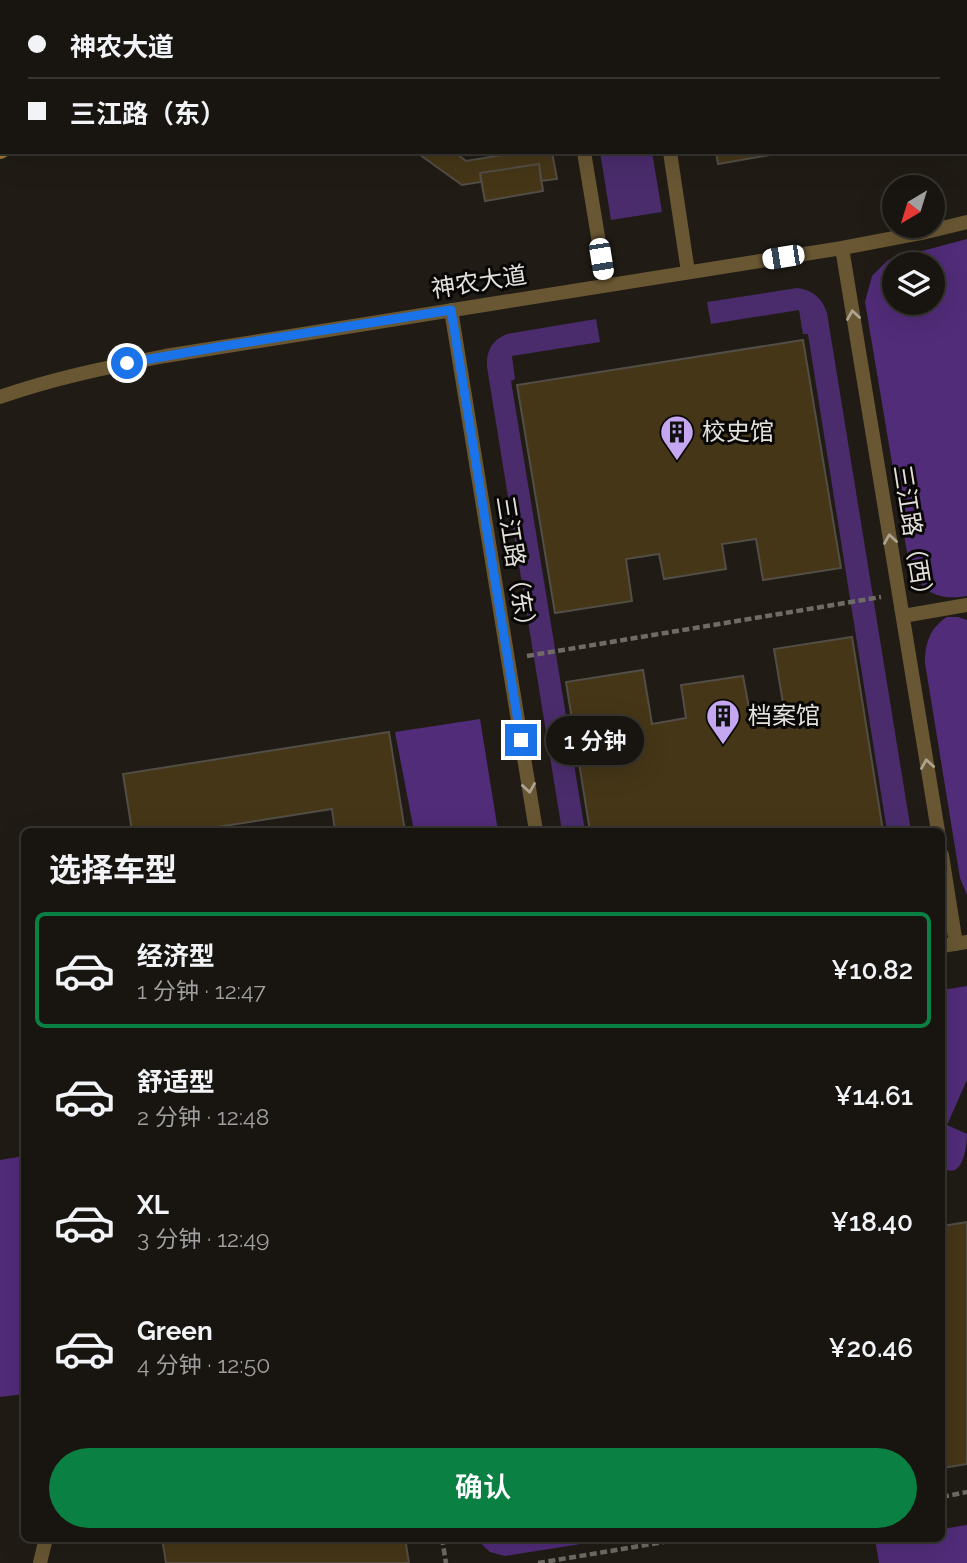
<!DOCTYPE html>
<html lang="zh">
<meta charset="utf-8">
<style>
:root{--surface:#181510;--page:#211e19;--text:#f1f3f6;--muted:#9f9f9f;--line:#363430;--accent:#0b8043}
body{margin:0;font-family:Raleway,"Noto Sans SC",sans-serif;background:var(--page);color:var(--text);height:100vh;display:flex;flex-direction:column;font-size:26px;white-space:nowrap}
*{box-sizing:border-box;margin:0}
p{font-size:23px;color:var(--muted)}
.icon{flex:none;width:38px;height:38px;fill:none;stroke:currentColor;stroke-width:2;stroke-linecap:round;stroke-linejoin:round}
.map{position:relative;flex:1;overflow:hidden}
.panel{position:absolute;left:21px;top:828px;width:924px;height:714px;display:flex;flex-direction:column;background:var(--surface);border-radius:10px;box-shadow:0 7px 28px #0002,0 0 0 2px var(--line)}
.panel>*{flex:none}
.banner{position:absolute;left:0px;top:0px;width:968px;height:154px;box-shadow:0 7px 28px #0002,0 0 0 2px var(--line);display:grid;align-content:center;height:154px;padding:0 28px;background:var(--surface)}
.needle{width:46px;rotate:218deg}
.buttons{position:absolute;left:882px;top:175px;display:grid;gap:14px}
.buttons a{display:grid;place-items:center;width:63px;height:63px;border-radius:50%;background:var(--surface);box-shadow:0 7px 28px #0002,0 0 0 2px var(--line);font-size:35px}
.end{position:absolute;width:32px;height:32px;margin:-16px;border:9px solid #1a73e8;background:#fff;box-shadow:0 0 0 4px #fff}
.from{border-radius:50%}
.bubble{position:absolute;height:49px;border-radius:24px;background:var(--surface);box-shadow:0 7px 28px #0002,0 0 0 2px var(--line);font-size:23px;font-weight:600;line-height:49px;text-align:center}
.car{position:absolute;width:21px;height:42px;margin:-21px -10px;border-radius:9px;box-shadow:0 0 5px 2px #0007;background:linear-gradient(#fff 24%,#345 0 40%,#fff 0 76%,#345 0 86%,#fff 0)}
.banner b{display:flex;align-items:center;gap:24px;height:66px;font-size:26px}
.banner b+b{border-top:2px solid var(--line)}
.banner i{width:18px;height:18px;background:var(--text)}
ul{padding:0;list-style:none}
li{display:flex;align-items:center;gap:21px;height:116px;margin:0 14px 10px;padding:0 14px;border:4px solid transparent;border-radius:10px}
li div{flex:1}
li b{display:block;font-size:26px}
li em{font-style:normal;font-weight:600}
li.current{border-color:var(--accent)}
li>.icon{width:63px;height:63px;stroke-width:1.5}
h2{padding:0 28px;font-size:32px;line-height:84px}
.action{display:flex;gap:14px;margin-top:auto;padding:14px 28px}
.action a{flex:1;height:80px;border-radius:42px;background:var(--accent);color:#fff;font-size:28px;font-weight:600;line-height:80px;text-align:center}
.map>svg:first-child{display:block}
.green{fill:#4a2c6c}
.forest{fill:#512c79;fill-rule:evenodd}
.building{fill:#453617;stroke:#524d45;stroke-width:2}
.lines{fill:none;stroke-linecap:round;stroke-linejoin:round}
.path{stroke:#6f6c66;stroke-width:4.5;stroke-dasharray:7 3.5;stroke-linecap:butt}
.lane{stroke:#695733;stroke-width:14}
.secondary{stroke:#95773b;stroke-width:18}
.oneway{stroke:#ada390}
.route{stroke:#1a73e8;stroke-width:9}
.labels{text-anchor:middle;stroke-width:6;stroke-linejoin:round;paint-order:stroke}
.street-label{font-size:24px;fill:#e4e1dc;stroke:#080705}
.poi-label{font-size:24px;fill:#e4e1dc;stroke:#080705;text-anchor:start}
</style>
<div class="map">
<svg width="967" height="1563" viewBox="0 0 967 1563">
<rect width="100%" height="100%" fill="#201c15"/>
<path class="green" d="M600,152H652L662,212L611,220Z
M797,288C813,290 822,298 827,313L911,831H887L808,334H803L799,310L711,324L707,302Z
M596,319L600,342L512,356L515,379L511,381L585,831H562L487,367C486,351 492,340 507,334Z"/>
<path class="forest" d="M967,239V596C937,601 921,592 909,564L865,302L872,276L888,260ZM933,264V303H894V264Z
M947,617H958L967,620V895L960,878L925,663C925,643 930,628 947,617Z
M480,719L498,831H414L395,732Z
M967,986V1080L947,1125L967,1134C967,1148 962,1182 942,1167V990Z
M24,1156V1394L0,1397V1160Z
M967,1525V1563H879L875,1539L942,1538V1529Z
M475,1538H490L491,1541L511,1538H619L505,1556L490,1552Z"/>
<path class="building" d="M416,152H455L466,161L520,152H552L557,179L541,181L539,164L480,173L481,182L462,185Z
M716,152H776V154L718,164Z
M539,164L543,191L485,201L480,173Z
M803,340L841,568L763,580L756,539L722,544L726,569L664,579L659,554L626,559L632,601L555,613L517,385Z
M852,637L883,831H590L566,682L643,670L652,724L686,718L681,685L743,676L749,708L783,703L774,649Z
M389,732L405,831H335L332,809L192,831H132L123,774Z
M967,1222V1464L942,1468V1226Z
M162,1538H405L409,1563H166Z"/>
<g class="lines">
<path class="path" d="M527,656L881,597
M942,1497L967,1492
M442,1538L446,1563
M538,1563L688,1538"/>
<path class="lane" d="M558,0L559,2
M647,0V2
M584,152L606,285
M670,152L688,272
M842,248L938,831
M451,310L536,831
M0,397C54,378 109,367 165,356L842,248L926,232L967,222
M903,616L967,605
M942,855L956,944
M942,946L967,942
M40,1563L46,1538"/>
<path class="secondary" d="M162,2L166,0
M319,2L323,0
M0,85L2,84
M0,150L2,149"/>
</g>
<defs><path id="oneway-chevron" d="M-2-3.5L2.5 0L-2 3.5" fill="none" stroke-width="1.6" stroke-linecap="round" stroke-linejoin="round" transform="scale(1.75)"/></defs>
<g class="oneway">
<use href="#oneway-chevron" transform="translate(853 315) rotate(-99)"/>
<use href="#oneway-chevron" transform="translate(890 539) rotate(-99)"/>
<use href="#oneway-chevron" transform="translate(927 764) rotate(-99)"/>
<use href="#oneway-chevron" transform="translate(529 788) rotate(81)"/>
</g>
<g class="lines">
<path class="route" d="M127,363L218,347L451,310L521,740"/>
</g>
<defs>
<g id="building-pin" transform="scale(1.75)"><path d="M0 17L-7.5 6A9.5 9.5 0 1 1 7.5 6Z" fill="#c5a7f1" stroke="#080705"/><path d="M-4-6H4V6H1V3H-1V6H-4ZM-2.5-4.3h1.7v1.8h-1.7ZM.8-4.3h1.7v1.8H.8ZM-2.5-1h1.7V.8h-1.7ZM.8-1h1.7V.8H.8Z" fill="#111"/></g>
</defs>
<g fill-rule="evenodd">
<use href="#building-pin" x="677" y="432"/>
<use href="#building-pin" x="723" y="716"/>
</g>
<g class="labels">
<g class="street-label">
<text transform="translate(479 282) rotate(-9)" y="8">神农大道</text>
<text transform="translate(913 536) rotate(81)" y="8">三江路（西）</text>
<text transform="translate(516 567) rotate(81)" y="8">三江路（东）</text>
</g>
<g class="poi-label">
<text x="702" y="440">校史馆</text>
<text x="748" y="724">档案馆</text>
</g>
</g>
</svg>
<div class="buttons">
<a><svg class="needle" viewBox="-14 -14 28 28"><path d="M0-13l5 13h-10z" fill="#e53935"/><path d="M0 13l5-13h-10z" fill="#9f9f9f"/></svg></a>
<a><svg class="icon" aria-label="layers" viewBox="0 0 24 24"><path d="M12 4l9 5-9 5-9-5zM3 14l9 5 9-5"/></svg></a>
</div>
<i class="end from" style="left:127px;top:363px"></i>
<i class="end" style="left:521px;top:740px"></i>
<div class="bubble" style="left:546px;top:716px;width:98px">1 分钟</div>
<i class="car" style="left:783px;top:257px;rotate:261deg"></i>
<i class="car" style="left:601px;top:259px;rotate:171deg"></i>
<div class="banner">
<b><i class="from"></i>神农大道</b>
<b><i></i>三江路（东）</b>
</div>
<section class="panel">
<h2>选择车型</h2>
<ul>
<li class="current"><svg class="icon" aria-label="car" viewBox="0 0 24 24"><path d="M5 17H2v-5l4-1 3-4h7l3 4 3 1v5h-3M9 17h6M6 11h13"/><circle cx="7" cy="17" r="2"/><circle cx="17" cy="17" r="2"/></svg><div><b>经济型</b><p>1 分钟 · 12:47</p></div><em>¥10.82</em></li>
<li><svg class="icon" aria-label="car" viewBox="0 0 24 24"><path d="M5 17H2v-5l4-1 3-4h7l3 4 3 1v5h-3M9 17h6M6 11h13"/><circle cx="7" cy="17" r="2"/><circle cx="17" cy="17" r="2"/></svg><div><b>舒适型</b><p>2 分钟 · 12:48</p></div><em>¥14.61</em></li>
<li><svg class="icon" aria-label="car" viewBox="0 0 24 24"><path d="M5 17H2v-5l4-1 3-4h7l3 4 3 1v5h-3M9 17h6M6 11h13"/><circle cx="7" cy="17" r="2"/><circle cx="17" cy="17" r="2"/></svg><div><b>XL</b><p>3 分钟 · 12:49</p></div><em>¥18.40</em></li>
<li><svg class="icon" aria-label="car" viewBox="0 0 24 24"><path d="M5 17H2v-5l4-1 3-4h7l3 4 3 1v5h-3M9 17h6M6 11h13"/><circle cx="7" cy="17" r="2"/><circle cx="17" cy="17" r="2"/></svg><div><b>Green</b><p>4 分钟 · 12:50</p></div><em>¥20.46</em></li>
</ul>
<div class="action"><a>确认</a></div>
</section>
</div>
